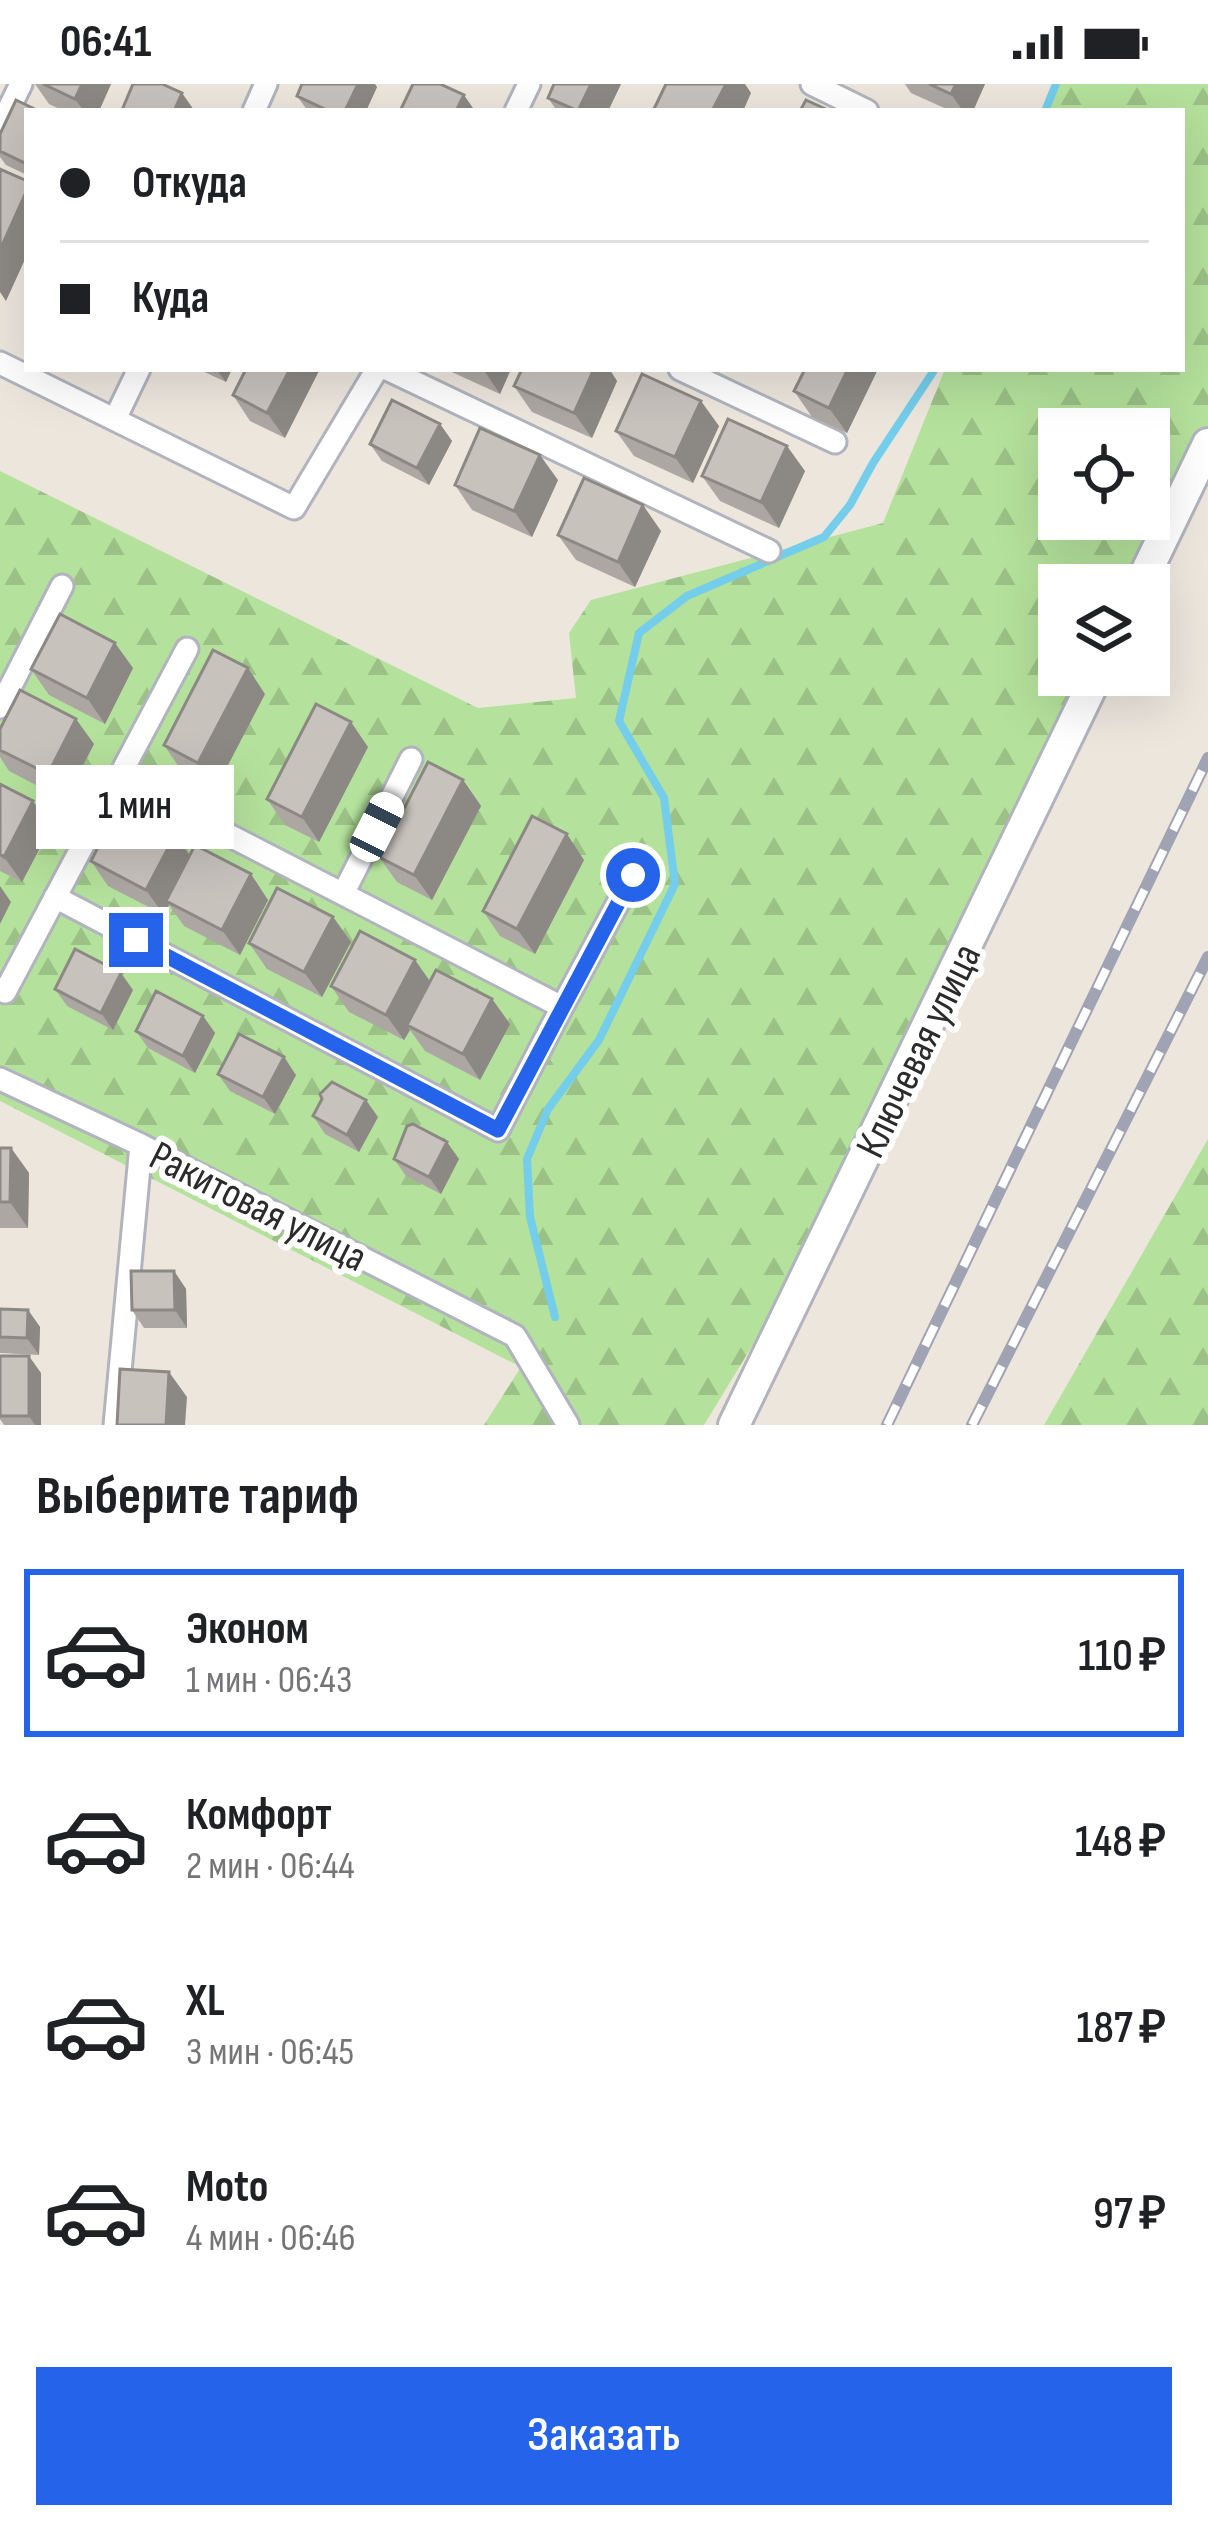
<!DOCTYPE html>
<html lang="ru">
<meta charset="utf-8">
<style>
:root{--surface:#fff;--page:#f2f2f2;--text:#202124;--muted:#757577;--line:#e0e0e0;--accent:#2563eb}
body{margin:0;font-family:"Sofia Sans Condensed",sans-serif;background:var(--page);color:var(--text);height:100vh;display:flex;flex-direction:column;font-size:45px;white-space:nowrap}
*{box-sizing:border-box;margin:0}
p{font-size:39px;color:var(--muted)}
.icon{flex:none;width:66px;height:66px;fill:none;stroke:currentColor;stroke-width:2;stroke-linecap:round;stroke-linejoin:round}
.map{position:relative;height:1341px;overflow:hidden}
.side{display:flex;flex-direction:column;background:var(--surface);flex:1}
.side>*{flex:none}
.banner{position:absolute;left:24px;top:24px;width:1161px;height:264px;border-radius:0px;box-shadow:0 12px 48px #0002;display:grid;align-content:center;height:264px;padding:0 36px;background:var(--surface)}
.fabs{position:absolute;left:1038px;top:324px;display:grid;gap:24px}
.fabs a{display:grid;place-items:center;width:132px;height:132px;border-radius:0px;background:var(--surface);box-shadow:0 12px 48px #0002;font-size:60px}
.end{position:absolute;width:54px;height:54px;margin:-27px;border:15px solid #2563eb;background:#fff;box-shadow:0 0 0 6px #fff}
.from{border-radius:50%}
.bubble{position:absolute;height:84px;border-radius:0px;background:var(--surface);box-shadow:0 12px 48px #0002;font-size:39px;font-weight:600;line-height:84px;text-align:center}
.car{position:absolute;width:36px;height:72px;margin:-36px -18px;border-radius:15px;box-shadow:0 0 9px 3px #0007;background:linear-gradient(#fff 24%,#345 0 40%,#fff 0 76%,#345 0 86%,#fff 0)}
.banner b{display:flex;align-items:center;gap:42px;height:114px;font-size:45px}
.banner b+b{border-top:3px solid var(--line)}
.banner i{width:30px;height:30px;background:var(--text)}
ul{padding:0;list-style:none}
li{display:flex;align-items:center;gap:36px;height:168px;margin:0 24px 18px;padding:0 12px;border:6px solid transparent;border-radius:0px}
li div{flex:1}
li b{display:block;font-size:45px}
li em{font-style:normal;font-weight:600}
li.selected{border-color:var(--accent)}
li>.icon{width:108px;height:108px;stroke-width:1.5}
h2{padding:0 36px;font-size:54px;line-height:144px}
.primary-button{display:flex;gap:24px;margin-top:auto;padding:24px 36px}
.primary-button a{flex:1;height:138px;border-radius:0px;background:var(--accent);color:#fff;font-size:48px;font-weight:600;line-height:138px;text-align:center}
.status{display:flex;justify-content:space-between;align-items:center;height:84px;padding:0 60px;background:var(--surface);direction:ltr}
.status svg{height:33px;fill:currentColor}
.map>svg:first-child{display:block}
.forest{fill:url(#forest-firs);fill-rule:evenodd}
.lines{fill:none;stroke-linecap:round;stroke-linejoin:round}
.stream{stroke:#73cdeb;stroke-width:8}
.street-casing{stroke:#b1b4be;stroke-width:27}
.secondary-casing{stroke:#b1b4be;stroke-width:36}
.street{stroke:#fff;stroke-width:21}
.secondary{stroke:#fff;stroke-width:30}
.rail-casing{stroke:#a0a3b4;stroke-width:12}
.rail{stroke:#fff;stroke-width:8;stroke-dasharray:22;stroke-linecap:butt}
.wall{fill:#aca7a3}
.shaded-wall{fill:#8c8884}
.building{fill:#c8c2bd;stroke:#8c8884;stroke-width:3}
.route{stroke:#2563eb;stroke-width:15}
.labels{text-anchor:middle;stroke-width:12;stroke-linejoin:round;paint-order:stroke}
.street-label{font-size:42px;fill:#2b2b2b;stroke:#fff}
</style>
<div class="status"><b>06:41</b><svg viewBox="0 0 49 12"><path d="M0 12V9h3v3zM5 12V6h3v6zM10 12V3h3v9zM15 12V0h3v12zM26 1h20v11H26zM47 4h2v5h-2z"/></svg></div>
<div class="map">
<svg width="1208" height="1341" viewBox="0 0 1208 1341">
<defs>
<pattern id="forest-firs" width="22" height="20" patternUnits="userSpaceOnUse" patternTransform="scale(3)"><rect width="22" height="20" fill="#b4e19b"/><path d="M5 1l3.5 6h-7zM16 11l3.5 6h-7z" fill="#9bc186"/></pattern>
</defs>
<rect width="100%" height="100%" fill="#ece6dd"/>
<path class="forest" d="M1060,0H1208V359L1140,501H1059V591H1097L855,1093L704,1341H484L521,1283L0,1017V387L478,624L576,614L569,549L591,516L883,439L945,285H1182V27H1049ZM1059,345H1149V435H1059Z
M1208,1055V1341H1044Z"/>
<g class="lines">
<path class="stream" d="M1045,27L1056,0
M555,1233L530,1133L527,1075L548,1025L599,956L675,800L664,714L619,637L639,549L687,512L824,453L850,421L873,379L935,285"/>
<g class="street-casing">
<path id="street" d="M812,0L867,27
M254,27L266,0
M516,27L529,0
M0,43L21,0
M0,279L294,424L377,285
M387,285L769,467
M680,285L835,358
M115,335L139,285
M0,623L62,502
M118,694L562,923L633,791
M343,810L411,675
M55,813L498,1046L562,923
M0,905L5,908L187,565
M0,995L141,1061L515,1252L568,1341
M115,1341L141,1061"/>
</g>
<g class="secondary-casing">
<path id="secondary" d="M1140,501L1208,360
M734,1341L1097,591"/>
</g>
<use href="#street" class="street"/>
<use href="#secondary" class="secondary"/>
<g class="rail-casing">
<path id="rail" d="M887,1341L1208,674
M972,1341L1208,873"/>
</g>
<use href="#rail" class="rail"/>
</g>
<path class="wall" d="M35,0H111L99,27H64L49,20Z
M554,0H621L608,27H557L548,14Z
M905,0H985L973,27H951L911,9Z
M377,3L366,27H308L297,12Z
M27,27V91L6,81L0,73V50Z
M198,285H232L226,298Z
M246,285L285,354L250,337L233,311Z
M445,285H511L500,310Z
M522,285H609L617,297L592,354L532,328L514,302Z
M805,285H878L847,349L812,333L794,307Z
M440,340L452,357L429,401L382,377L370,360Z
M719,342L693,399L634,372L616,347Z
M805,387L779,444L720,417L702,392Z
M558,396L532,453L472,426L455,401Z
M661,447L635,503L576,476L558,451Z
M133,584L105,640L49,611L31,585Z
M265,610L216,704L181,686L164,661Z
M0,645L94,660L65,716L9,687L0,673Z
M368,663L319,758L285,741L267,715Z
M463,696L481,722L432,816L397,798L379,773Z
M0,700L51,743L22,798L0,787Z
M190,772L268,816L240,871L184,842L169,821L164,831L108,802L91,777Z
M584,776L535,870L500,852L483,827Z
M333,833L351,858L322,913L267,885L249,859Z
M415,876L430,897L492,915L510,940L480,996L425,967L410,946L404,956L349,928L331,902Z
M55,905L133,906L113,946L67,922Z
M203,932L215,949L195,989L148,964L136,947Z
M218,990L296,991L275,1030L230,1007Z
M313,1032L378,1033L359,1068L325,1050Z
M0,1064H11L29,1089L28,1144H0Z
M394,1075H459L441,1110L406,1092Z
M174,1187L186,1205L187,1244H144L132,1226Z
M0,1225L28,1226L40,1243L39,1271L0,1269Z
M0,1272L41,1289V1341H4L0,1335Z"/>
<path class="shaded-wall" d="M82,0H111L99,27H84L75,15Z
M358,0H375L377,3L366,27H345Z
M591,0H621L608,27H578Z
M726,0H745L751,9L743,27H712Z
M956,0H985L973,27H963L951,10Z
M182,9L194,26V27H174Z
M464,11L475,27H456Z
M27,106V171L6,217L0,208V166Z
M216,285H232L226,298Z
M290,285H320L285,354L267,329Z
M483,285H511L500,310Z
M594,285H609L617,297L592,354L574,329Z
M848,285H878L847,349L829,324Z
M701,317L719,342L693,399L675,373Z
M440,340L452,357L429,401L417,384Z
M787,362L805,387L779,444L761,418Z
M540,371L558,396L532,453L514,427Z
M643,421L661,447L635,503L618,478Z
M115,559L133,584L105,640L87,614Z
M248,584L265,610L216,704L198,679Z
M76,635L94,660L65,716L48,690Z
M351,638L368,663L319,758L302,733Z
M463,696L481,722L432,816L414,791Z
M33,717L51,743L22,798L4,773Z
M567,750L584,776L535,870L517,845Z
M175,751L193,776L166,817L169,821L164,831L146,806Z
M251,790L268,816L240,871L222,846Z
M0,802L11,818L0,840Z
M333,833L351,858L322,913L304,888Z
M415,876L433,902L407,941L410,946L404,956L386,931Z
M121,889L133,906L113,946L101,929Z
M492,915L510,940L480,996L463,970Z
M203,932L215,949L195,989L183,972Z
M284,973L296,991L275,1030L263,1013Z
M366,1016L378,1033L359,1068L347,1051Z
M447,1058L459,1075L441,1110L429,1093Z
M11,1064L29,1089L28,1144L10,1118Z
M174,1187L186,1205L187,1244L175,1226Z
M28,1226L40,1243L39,1271L27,1254Z
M29,1272L41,1289V1341H35L29,1332Z
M169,1288L187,1313L185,1341H166Z"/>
<path class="building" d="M43,0H82L75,15Z
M133,0H162L182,9L174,27H125L122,26Z
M302,0H358L345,27H329L297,12Z
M413,0H440L464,11L456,27H400Z
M554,0H591L578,27L548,14Z
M666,0H726L712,27H653Z
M929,0H956L951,10Z
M16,16L39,27H27V80L0,67V50Z
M806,16L830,27H800Z
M0,85L27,97V106L0,166Z
M246,285H290L267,329L233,311Z
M522,285H594L574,329L514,302Z
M805,285H848L829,324L794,307Z
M642,290L701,317L675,373L616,347Z
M392,316L440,340L417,384L370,360Z
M728,335L787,362L761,418L702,392Z
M480,344L540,371L514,427L455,401Z
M584,394L643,421L618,478L558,451Z
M60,530L115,559L87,614L31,585Z
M213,566L248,584L198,679L164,661Z
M20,606L76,635L48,690L0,666V645Z
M316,620L351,638L302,733L267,715Z
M428,678L463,696L414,791L379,773Z
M0,700L33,717L4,773L0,770Z
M119,722L175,751L146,806L91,777Z
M532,732L567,750L517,845L483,827Z
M195,761L251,790L222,846L166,817Z
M277,804L333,833L304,888L249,859Z
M360,847L415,876L386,931L331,902Z
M75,865L121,889L101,929L55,905Z
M436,886L492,915L463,970L407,941Z
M156,907L203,932L183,972L136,947Z
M239,950L284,973L263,1013L218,990Z
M332,998L366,1016L347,1051L313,1032L322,1015L320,1010Z
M413,1040L447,1058L429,1093L394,1075L407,1042Z
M0,1064H11L10,1118H0Z
M131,1187H174L175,1226H132Z
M0,1225L28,1226L27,1254L0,1253Z
M0,1272H29V1332H0Z
M120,1285L169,1288L166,1341H117Z"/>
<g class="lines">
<path class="route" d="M136,856L498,1046L633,791"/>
</g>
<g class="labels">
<g class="street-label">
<text transform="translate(917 966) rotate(-64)" y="15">Ключевая улица</text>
<text transform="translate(259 1121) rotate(27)" y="15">Ракитовая улица</text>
</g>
</g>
</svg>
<div class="fabs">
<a><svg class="icon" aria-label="locate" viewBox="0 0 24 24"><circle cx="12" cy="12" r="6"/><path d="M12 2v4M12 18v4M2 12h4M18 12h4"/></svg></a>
<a><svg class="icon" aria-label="layers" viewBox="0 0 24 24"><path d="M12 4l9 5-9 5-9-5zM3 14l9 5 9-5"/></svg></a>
</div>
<i class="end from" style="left:633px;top:791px"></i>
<i class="end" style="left:136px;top:856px"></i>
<div class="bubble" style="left:36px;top:681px;width:198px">1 мин</div>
<i class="car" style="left:377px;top:743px;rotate:27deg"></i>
<div class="banner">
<b><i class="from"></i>Откуда</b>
<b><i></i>Куда</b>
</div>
</div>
<section class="side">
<h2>Выберите тариф</h2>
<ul>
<li class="selected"><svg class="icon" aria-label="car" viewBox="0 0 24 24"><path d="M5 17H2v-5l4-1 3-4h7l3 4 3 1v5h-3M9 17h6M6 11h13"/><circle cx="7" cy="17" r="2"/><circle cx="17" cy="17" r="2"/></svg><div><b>Эконом</b><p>1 мин · 06:43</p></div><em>110 ₽</em></li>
<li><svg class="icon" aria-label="car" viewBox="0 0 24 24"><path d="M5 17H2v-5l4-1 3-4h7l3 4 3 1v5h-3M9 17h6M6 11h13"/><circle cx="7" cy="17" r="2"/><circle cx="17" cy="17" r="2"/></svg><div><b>Комфорт</b><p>2 мин · 06:44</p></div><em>148 ₽</em></li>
<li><svg class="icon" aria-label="car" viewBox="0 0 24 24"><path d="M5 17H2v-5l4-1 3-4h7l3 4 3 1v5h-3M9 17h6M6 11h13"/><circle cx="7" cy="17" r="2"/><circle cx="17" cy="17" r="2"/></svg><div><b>XL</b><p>3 мин · 06:45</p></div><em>187 ₽</em></li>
<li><svg class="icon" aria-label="car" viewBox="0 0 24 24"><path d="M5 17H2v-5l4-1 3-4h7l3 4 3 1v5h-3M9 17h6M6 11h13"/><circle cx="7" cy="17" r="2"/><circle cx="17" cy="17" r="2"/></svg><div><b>Moto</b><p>4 мин · 06:46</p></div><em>97 ₽</em></li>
</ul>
<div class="primary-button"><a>Заказать</a></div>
</section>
